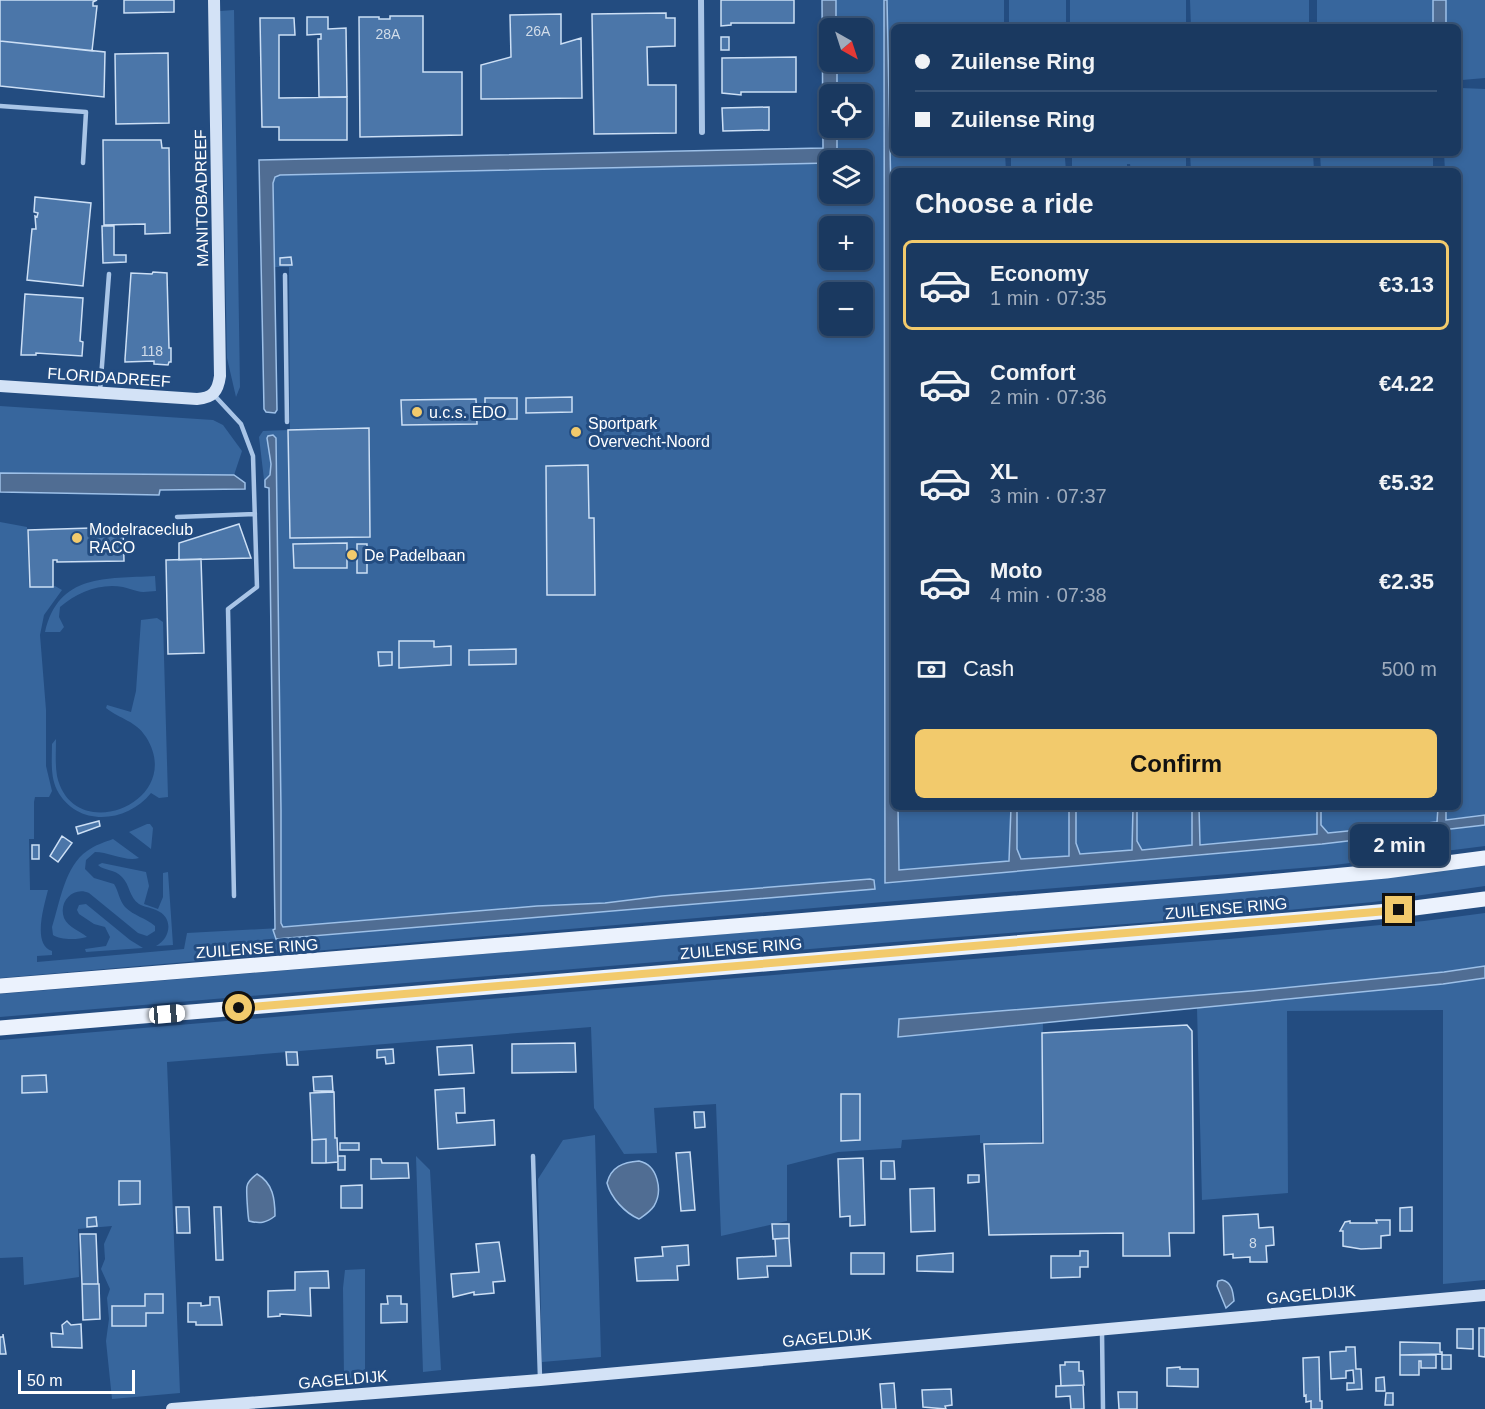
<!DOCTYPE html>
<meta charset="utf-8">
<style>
:root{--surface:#1a3960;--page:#234066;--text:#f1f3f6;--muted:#9facbd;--line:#385375;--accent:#f2ca6c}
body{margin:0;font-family:Arial,sans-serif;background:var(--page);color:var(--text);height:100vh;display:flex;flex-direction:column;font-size:22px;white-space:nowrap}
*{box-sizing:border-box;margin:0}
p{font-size:20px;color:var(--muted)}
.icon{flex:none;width:33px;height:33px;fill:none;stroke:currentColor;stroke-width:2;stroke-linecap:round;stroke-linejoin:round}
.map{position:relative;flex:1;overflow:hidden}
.side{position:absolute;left:891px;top:168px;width:570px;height:642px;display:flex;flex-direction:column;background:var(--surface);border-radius:9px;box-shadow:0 3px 9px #0003,0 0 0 2px var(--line)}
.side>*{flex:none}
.hud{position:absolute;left:891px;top:24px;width:570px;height:132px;border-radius:9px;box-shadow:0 3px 9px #0003,0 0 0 2px var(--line);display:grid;align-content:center;height:132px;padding:0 24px;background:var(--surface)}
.needle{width:39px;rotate:141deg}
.controls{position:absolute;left:819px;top:18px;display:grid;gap:12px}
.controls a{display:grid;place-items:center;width:54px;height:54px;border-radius:9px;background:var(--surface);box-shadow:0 3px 9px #0003,0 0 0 2px var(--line);font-size:30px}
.scale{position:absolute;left:18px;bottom:15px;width:117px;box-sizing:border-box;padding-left:6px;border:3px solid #fff;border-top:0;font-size:16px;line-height:21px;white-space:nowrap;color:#fff;-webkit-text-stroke:4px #234c80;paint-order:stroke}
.end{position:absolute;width:27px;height:27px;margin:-14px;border:8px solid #f2ca6c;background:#111;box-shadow:0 0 0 3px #111}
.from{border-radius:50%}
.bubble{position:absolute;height:42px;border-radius:9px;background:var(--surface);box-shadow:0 3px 9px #0003,0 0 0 2px var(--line);font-size:20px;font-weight:600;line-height:42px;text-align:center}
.car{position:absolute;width:18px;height:36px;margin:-18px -9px;border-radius:8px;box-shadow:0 0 4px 2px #0007;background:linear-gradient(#fff 24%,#345 0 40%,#fff 0 76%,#345 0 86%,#fff 0)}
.hud b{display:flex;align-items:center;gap:21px;height:57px;font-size:22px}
.hud b+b{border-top:2px solid var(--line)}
.hud i{width:15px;height:15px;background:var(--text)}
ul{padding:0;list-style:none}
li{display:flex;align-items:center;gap:18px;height:90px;margin:0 12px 9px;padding:0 12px;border:3px solid transparent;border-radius:9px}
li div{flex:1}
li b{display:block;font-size:22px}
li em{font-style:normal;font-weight:600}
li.selected{border-color:var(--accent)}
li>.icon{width:54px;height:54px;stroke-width:1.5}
h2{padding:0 24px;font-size:27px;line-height:72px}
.pay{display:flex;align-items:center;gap:15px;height:66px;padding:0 24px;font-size:22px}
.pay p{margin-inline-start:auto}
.button{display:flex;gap:12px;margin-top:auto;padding:12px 24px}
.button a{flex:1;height:69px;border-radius:9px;background:var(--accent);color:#111;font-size:24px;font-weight:600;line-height:69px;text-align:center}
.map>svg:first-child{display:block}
.green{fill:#37669d;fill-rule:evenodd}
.water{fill:#506d93;stroke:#9dc0e8;stroke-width:1.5}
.building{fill:#4b76a9;stroke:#ccdff5;stroke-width:1.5}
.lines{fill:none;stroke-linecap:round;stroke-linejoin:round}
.lane{stroke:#a9c5e7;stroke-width:4.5}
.street{stroke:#a9c5e7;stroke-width:6}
.secondary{stroke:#d3e2f6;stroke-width:12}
.primary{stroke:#ebf2fd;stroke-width:15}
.route{stroke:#f2ca6c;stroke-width:8}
.poi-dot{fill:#f2ca6c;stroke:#234c80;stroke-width:2}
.labels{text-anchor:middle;stroke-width:6;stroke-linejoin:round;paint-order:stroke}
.number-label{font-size:14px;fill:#d2ddea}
.street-label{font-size:16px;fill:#fff;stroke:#234c80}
.poi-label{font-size:16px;fill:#fff;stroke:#234c80;text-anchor:start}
</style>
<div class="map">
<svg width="1485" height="1409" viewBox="0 0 1485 1409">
<rect width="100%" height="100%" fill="#234c80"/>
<path class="green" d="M836,0H884L886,880L1196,856L1391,837L1485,825V846L1326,866L895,901L0,978V522L27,527L29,587L55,586L62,590L44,615L40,635L46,710V766L52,791L49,797H35L34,802V839H29L30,890H48C44,906 32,945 52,951V955L37,956V962L184,949L187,933L280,928L268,488H265L259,437L263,431L288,430L290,457L289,267H274L273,183L275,177L280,175L829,163L830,194H862V160H837V128H862V94H837V62H862V28H836ZM830,226H862V260H830ZM830,292H862V326H830Z
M887,0H1004V27H894V153H1005L1006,171H894V194L891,195Z
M1009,0H1066V27H1009Z
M1070,0H1186V27H1070Z
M1190,0H1309V27H1191Z
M1317,0H1433V27H1317Z
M1446,0H1485V78L1462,80L1461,88L1485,89V814L1446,820V807H1458V171H1445L1444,153H1458V27H1446Z
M234,10L240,387L236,397L227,358L220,11Z
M1011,153H1186V171H1131L1130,164H1127V171H1072V157L1065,158L1066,171H1011Z
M1190,153H1313L1314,171H1191Z
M1320,153H1433V171H1321Z
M893,204H894V443L891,224Z
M0,406L213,420L223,425L242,451L234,475L0,473Z
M155,576L156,591C150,591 143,593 137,591C132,590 128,588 123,587C100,583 78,592 60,607L59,617L64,627L60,632H45C59,573 106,579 155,576Z
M157,618L163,622L168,797L159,798L151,793C127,823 77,828 57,790C50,776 52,759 52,744L56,739C56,751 55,764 57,776C73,848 187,802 146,737C136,721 120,719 106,708L107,705L131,712L136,691L141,620Z
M898,807H1011L1010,861L899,870Z
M1017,807H1069V856L1020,859L1017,849Z
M1076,807H1133V850L1080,854L1076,843Z
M1137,807H1192V845L1141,850L1137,841Z
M1199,807H1317V834L1199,845Z
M1321,807H1438L1437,822L1327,833L1321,825Z
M147,824H150L153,828L151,849L129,832Z
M113,839L139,858C126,862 109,852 95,852L86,860L85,869L94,878L114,884C119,892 119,900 125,907C134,916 146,918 155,926V931L147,936L138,933L89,893C74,886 58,901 64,918C68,927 80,931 87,937C77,940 60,940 53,935L52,927C60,902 65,866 87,851C95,845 105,842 113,839Z
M102,863L146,872L149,886L144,904L158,909L163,897V873L168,872L173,945L156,946C171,938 174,917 156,910C149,907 144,907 139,904C129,897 130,885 122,877C115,869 104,871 98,865Z
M1485,863V886L1373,902L1216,917L894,942L0,1017V994L762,931Z
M86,904L130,940L143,948L86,952L85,949L106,946L110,937L105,927L94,924L79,914L77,910L79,905Z
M1485,913V966L1444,972L1251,991L899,1019V1037L1043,1022L1041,1142L980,1143V1135L902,1140L901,1148L838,1152L787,1165V1221L721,1236L716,1104L654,1108L657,1153L624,1154L594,1108L591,1027L167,1062L180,1393L112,1399L106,1341L109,1319L107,1298L110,1289L101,1269L105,1259L104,1244L112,1226L78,1229L79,1277L24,1285L23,1257L0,1258V1040L857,968L1229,939L1424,921Z
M1485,978V1280L1443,1284V1010L1287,1011L1288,1193L1202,1200L1197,1008Z
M595,1135L601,1357L542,1362L538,1179L563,1140Z
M416,1156L430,1170L441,1370L423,1372Z
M365,1269V1377L344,1379L343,1288L345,1270Z"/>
<path class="water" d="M822,0H836V28H830V62H837V94H830V128H837V160H830L829,163L280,175L275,177L273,183L277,410L275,413L266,412L264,409L259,160L823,148Z
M884,0H887L891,194H894L891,224L894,443V807H898L899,870L1009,861L1011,807H1017V849L1021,859L1069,856V807H1076V843L1080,854L1132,850L1133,807H1137V841L1142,850L1192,845V807H1199L1200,845L1317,834V807H1321V825L1328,833L1437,822L1438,807H1446V820L1485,815V825L1322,844L885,883Z
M1433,0H1446V27H1433Z
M273,435L276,438L281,810V923L283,927L537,906L605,903L662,896L870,879L874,880L875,889L276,939L273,930L275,929L269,488L265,487V480L270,475L271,464L267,438L268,436Z
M0,473L234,475L245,483V489L160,490L159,495L0,492Z
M1485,966V978L1443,984L898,1037L899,1019L1251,991L1444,972Z
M639,1161C658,1165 663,1191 654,1206C650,1212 645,1215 639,1219C625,1213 611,1198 607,1183C611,1167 623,1162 639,1161Z
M257,1174C273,1183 275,1199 275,1216C266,1223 260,1224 249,1221C248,1218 246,1190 247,1186C248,1181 253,1177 257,1174Z
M1222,1280C1232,1282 1233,1292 1234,1301L1226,1308L1217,1286L1218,1281Z"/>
<path class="building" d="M0,0H97L93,2V6H97L92,51L0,41Z
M124,0H174V12L124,13Z
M721,0H794V23H731V25L721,26Z
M666,13V18H675V46L647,47L648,85H676V133L594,134L592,14Z
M561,14V44L581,38L582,98L481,99V65L511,57L510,15Z
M390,16H423V72H462V135L360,137L359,17H379V19H390Z
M307,17H328V29L346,28L347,97H319L318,39H321V34L307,35Z
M260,18H294L295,35H279V98L347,97V140H279V127H262Z
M721,37H729V50H721Z
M0,41L105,52L104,97L0,86Z
M168,53L169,123L116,124L115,54Z
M796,57V92H741V95L722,93V58Z
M769,107V130L723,131L722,108Z
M103,140H161L162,148H169L170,233L145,234V224L104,225Z
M35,197L91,203L83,286L27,280L32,229H36L35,216L37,217L38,213L34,212Z
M102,226H114V255H126V262L103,263Z
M291,257L292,265H280V258Z
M153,272L167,273V275L169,348H171V362H169L168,365L154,364V361L125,362V359L131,273L152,274Z
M25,294L83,298L80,341L83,342L82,356L36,353V355H21Z
M572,397V412L526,413V398Z
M485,398H517V419H485Z
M476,399L477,424L402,425L401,400Z
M369,428L370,537L290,538L288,430Z
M588,465L589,518H594L595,595H547L546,466Z
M239,524L251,558L179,560V543Z
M123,527L124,561L57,562V560H53V587H30L28,530Z
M347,543V568H294L293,544Z
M357,544H367V573H357Z
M201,559L204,653L168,654L166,560Z
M399,641H434V647L451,646V665L399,668Z
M516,649V664L469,665V650Z
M378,652H392V665L379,666Z
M99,821L100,826L78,834L76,827Z
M62,836L72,843L58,862L50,856Z
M32,845H39V859H32Z
M1187,1025L1192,1031L1194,1233H1169L1170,1256H1123V1233L989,1235L984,1144L1043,1143L1042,1033Z
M575,1043L576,1072L512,1073V1044Z
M472,1045L474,1073L439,1075L437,1047Z
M393,1049L394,1063L386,1064L385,1057L377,1058V1050Z
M286,1052H297L298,1065H287Z
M46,1075L47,1092L22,1093V1076Z
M332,1076L333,1091H314L313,1077Z
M464,1088L465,1113H456L457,1123L494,1120L495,1145L438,1149L435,1090Z
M334,1092L335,1138H337L338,1162L326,1163V1139L312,1140L310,1093Z
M841,1094H860V1140L841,1141Z
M694,1112H704L705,1127L695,1128Z
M326,1139V1163H312V1140Z
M340,1143H359V1150H340Z
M690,1152L695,1210L681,1211L676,1153Z
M338,1156H345V1170H338Z
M863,1158L865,1225L850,1226V1216L840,1217L838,1159Z
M371,1159H381L382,1163H408L409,1178L371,1179Z
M881,1161H894L895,1179H881Z
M968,1175H979V1182L968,1183Z
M119,1181H140V1204L119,1205Z
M362,1185V1208H341V1186Z
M934,1188L935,1231L911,1232L910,1189Z
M176,1207H189L190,1233H177Z
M214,1207H221L223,1260H216Z
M1412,1207V1231H1400V1208Z
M1258,1214L1259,1228L1273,1227L1274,1245L1266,1246L1267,1262H1250V1257L1233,1258V1254L1224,1255L1223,1216Z
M96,1217L97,1226L87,1227V1218Z
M1376,1220H1390V1235L1381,1236V1248L1361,1249L1343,1246V1231H1340L1345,1222L1350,1221V1223H1377Z
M772,1224H789V1238L773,1239Z
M80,1234H96L98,1284H82Z
M789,1238L791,1266H767L768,1277L738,1279L737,1258L776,1256L775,1239Z
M499,1242L505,1281L493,1282L494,1293L474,1295V1292L453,1297L451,1274L479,1272L476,1244Z
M688,1245L689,1265L677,1266L678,1280L637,1281L635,1258L663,1256L662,1247Z
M1080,1251H1088V1267H1080V1277L1051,1278V1256H1080Z
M851,1253H884V1274H851Z
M953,1253V1272L917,1271V1256Z
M328,1271L329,1288H310L311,1316L280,1314V1316L268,1317V1291L295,1290V1272Z
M82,1284H99L100,1319L83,1320Z
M145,1294H163V1313H146V1326H112V1306H145Z
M387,1296H401V1304H407V1322L381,1323V1304H388Z
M210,1297H219L222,1325H196V1322H188V1303H201V1306L210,1305Z
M67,1321L71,1325L81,1324L82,1348L52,1347L51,1333L63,1334L62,1325Z
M1479,1328H1485V1357L1479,1356Z
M1457,1329H1473V1349L1457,1348Z
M3,1334L6,1354H0V1337H3Z
M1400,1342L1440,1343V1352H1442V1354L1400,1355Z
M1346,1347H1355L1356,1369H1361L1362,1389L1347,1390V1383H1354L1353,1370L1346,1371V1378L1331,1379L1330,1352L1346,1351Z
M1400,1355H1436V1368H1421V1361H1419V1375H1400Z
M1442,1355H1451V1369H1442Z
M1319,1357L1320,1401H1322V1409H1311V1401L1306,1402V1395L1304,1396L1303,1358Z
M1065,1362H1079V1371H1083L1084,1385L1061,1386L1060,1365H1065Z
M1180,1367V1369H1198V1387L1167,1386V1368Z
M1376,1378L1384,1377L1385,1391H1376Z
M894,1383L896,1409H882L880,1384Z
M1083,1385L1084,1409H1071L1070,1396L1056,1397V1386Z
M951,1389L952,1405L945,1406L946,1409L923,1407L922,1390Z
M1118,1392H1137V1409H1119Z
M1386,1393H1393V1405H1385Z"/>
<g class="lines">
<path class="lane" d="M0,106L86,112L83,163
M285,275L287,422
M100,391L109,274
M214,395L241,424L253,456L257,587L228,609L234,896
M177,517L255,514
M533,1156L540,1378
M1102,1332L1103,1409"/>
<path class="street" d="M701,0L702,132"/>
<path class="secondary" d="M0,386L197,399C213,398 218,391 220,376L214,0
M172,1409L540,1380L1485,1295"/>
<path class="primary" d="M0,986L1224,886L1386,871L1485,858
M0,1028L1313,918L1399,910L1485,899"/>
</g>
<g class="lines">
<path class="route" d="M239,1008L1399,910"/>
</g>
<g class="poi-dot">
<circle cx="417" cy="412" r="6"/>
<circle cx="576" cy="432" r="6"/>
<circle cx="77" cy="538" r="6"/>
<circle cx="352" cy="555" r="6"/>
</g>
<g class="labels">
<g class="number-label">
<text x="538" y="36">26A</text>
<text x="388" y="39">28A</text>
<text x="152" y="356">118</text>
<text x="1253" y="1248">8</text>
</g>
<g class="street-label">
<text transform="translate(201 198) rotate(-91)" y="6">MANITOBADREEF</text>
<text transform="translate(109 377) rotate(4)" y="6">FLORIDADREEF</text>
<text transform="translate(1226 908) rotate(-5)" y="6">ZUILENSE RING</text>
<text transform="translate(257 948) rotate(-4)" y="6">ZUILENSE RING</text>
<text transform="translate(741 948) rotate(-5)" y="6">ZUILENSE RING</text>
<text transform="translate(1311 1294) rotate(-5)" y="6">GAGELDIJK</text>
<text transform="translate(827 1337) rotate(-5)" y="6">GAGELDIJK</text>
<text transform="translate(343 1379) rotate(-5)" y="6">GAGELDIJK</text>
</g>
<g class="poi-label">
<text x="429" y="418">u.c.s. EDO</text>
<text x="588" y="429">Sportpark<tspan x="588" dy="18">Overvecht-Noord</tspan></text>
<text x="89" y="535">Modelraceclub<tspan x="89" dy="18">RACO</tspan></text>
<text x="364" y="561">De Padelbaan</text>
</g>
</g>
</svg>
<div class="controls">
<a><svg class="needle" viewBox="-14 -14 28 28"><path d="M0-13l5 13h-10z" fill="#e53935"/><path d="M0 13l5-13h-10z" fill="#9facbd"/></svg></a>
<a><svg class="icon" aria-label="locate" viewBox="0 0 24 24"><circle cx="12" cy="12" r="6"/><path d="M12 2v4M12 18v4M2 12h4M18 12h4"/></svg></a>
<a><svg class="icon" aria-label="layers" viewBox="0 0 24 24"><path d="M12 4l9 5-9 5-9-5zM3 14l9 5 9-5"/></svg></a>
<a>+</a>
<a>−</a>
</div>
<div class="scale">50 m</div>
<i class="end from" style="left:239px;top:1008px"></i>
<i class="end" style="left:1399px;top:910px"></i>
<div class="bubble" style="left:1350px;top:824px;width:99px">2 min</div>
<i class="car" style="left:167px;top:1014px;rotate:85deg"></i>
<div class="hud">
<b><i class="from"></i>Zuilense Ring</b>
<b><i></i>Zuilense Ring</b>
</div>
<section class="side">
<h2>Choose a ride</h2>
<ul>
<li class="selected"><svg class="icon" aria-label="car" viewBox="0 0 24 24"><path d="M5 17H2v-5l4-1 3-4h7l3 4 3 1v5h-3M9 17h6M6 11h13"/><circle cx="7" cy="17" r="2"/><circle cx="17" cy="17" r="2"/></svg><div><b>Economy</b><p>1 min · 07:35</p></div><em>€3.13</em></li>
<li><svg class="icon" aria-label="car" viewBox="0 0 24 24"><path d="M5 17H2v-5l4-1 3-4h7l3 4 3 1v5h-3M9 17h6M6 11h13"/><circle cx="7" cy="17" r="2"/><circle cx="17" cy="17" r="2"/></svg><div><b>Comfort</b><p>2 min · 07:36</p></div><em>€4.22</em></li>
<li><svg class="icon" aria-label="car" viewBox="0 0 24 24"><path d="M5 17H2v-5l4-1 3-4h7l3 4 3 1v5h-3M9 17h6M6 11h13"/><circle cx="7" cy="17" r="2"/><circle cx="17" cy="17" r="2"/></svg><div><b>XL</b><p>3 min · 07:37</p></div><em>€5.32</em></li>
<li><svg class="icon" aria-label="car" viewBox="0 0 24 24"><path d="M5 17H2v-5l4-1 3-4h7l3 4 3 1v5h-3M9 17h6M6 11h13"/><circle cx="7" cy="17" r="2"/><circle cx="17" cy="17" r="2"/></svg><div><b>Moto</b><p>4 min · 07:38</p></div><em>€2.35</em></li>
</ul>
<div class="pay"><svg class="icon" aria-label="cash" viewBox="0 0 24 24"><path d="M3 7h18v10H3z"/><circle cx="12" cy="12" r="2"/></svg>Cash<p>500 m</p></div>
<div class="button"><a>Confirm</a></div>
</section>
</div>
